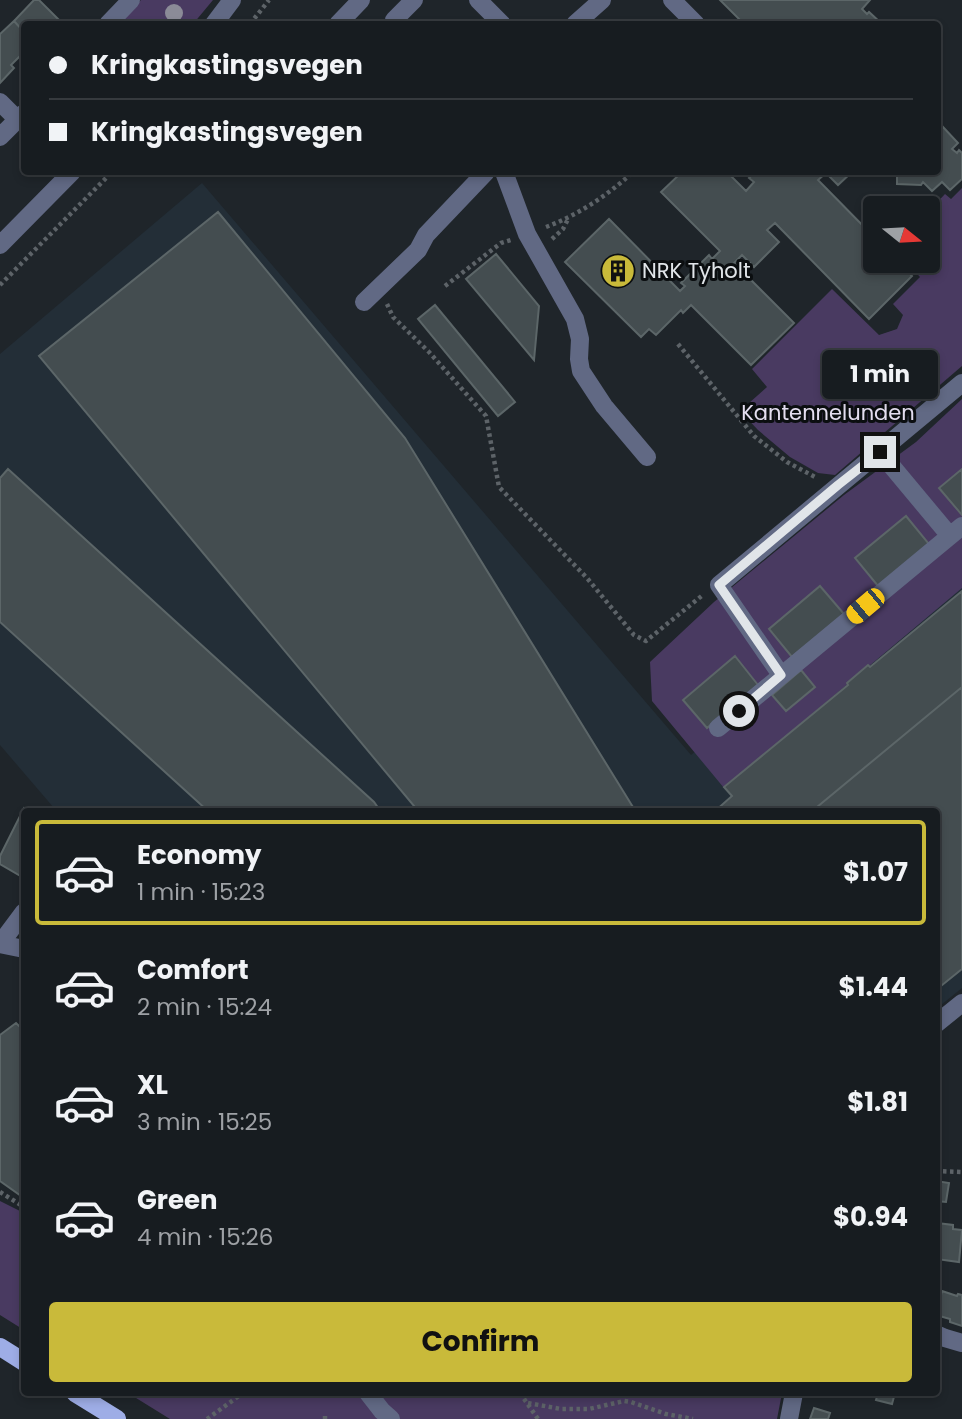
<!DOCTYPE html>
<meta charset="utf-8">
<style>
:root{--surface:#171c20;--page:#202529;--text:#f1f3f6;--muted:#9ea1a5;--line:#363a3e;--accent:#c9ba3a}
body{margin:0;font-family:Poppins,sans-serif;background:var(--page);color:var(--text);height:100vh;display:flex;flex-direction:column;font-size:26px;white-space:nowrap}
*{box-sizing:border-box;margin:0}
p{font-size:23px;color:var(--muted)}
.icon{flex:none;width:38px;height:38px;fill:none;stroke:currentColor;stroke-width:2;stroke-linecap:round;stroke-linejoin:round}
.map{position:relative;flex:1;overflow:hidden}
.drawer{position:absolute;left:21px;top:808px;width:919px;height:588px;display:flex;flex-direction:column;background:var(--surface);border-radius:7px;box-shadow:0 4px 10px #0003,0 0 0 2px var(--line)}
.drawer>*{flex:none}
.top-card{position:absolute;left:21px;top:21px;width:920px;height:154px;border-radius:7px;box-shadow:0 4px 10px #0003,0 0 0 2px var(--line);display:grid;align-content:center;height:154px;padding:0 28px;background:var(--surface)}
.needle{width:46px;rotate:108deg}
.fabs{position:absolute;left:863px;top:196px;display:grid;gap:14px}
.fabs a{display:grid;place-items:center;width:77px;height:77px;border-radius:7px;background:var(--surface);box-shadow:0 4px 10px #0003,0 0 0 2px var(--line);font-size:35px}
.end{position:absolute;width:32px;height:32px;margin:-16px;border:9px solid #e1e5e9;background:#111;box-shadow:0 0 0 4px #111}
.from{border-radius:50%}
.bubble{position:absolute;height:49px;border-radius:7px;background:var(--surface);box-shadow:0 4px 10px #0003,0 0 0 2px var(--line);font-size:23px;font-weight:700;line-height:49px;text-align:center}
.car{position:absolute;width:21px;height:42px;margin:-21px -10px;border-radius:9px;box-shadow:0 0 5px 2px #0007;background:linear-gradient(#f5c518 24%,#345 0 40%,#f5c518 0 76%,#345 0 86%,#f5c518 0)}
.top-card b{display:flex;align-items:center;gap:24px;height:66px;font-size:26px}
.top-card b+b{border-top:2px solid var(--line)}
.top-card i{width:18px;height:18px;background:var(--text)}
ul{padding:12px 0 0;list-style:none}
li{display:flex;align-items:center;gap:21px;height:105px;margin:0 14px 10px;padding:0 14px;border:4px solid transparent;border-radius:7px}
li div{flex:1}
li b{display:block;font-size:26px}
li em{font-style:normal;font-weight:700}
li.selected{border-color:var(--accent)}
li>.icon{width:63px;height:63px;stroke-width:1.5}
.cta{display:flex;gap:14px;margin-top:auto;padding:14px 28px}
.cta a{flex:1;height:80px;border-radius:7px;background:var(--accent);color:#111;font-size:28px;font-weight:700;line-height:80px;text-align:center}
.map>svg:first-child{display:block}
.built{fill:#232e37}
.green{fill:#493a61}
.building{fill:#444d50;stroke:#5c6668;stroke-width:2}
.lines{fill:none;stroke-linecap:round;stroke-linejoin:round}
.path{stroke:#5d6368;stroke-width:4.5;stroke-dasharray:3.5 3.5;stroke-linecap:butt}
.minor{stroke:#616984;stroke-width:18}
.major{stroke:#9eade6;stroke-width:18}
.tree{fill:#8b8b97}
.route{stroke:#e1e5e9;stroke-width:9}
.labels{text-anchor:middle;stroke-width:6;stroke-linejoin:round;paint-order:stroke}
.poi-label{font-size:21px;fill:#e1e5e9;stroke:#0b0e10;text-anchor:start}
.park-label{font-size:21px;fill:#e4def0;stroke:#0b0e10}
</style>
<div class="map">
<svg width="962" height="1419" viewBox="0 0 962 1419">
<rect width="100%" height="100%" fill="#1f252a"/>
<path class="built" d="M202,183L691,755L962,526V988L936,1009V812H66L54,808L0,745V354Z"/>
<path class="green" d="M141,0H213L193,24H117Z
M962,188V366L835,475L818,473L790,457L758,430L740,411L767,387L752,369L832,289L879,335L897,329L903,315L893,304L920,277L905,261H928V212L945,194L951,199Z
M962,399V588L724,788L652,701L650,662L714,602L844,495L916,442Z
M0,1201L24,1213V1330L0,1315Z
M128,1393H782L777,1419H170Z"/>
<path class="building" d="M34,0H39L58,19L52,24H24V32L14,21Z
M720,0H870L862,9L867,14L869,12L882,24H744Z
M14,21L24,32V52L11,65L14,68L0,83V34Z
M943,127L958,143L952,149L957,153L959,150L962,153V179L950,190L942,182L932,191L923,182L921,185L897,184V172H938V132Z
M682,172H727L746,191L754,182L749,178L755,172H852L838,185L826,173L818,180L875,238V261H897L912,276L869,319L775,223L767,230L779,242L754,267L742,255L734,263L794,323L751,365L691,305L683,313L681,310L656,335L649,329L641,337L565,262L609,219L680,291L685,286L681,283L709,255L712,259L720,251L661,192Z
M218,212L405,438L636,812H419L39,356Z
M496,254L539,306L534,360L466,279Z
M435,305L515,402L498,416L418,319Z
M8,469L374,802L381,812H209L0,622V478Z
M962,469V515L939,488Z
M906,516L929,544L878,586L855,558Z
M820,586L844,614L792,657L769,629Z
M962,591V687L811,812H714L732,796L724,787L848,685L847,683L868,665L870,667Z
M735,656L758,685L707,728L683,700Z
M801,670L815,687L786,711L772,695Z
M962,687V969L936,990V812H811Z
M24,808L32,812H24V878L0,864V856Z
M16,1023L24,1031V1198L0,1181V1035Z
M936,1181L949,1183L946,1202L936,1201Z
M937,1223L953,1225V1229L962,1230L959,1262L936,1259Z
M942,1291L957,1296L958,1294L962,1295V1326L950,1322V1319L936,1315Z
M878,1393H895L892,1404L876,1400Z
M814,1408L830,1413L828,1419H810Z"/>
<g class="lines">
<path class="path" d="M250,24L269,0
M546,227C578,215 608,195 633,172
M552,239L563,229L568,219
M0,285L112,172
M445,286L501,243L511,240
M387,304L393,317L429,352L486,416L499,487L587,578L634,635L646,641L704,594
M678,344L754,436L787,462L817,478
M936,1171L962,1172
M0,1192L24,1207
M520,1393L538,1419
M528,1403L561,1409H589L624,1401L631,1402L666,1414L693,1419
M325,1416V1419
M207,1419L243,1393"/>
<path class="minor" d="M478,0L502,24
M672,0L696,24
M394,20L414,0
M108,24L131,0
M214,24L232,0
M338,24L361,0
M575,24L602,0
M0,102L18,120
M0,137L24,113
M504,172L527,234L575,319L580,339L579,359L581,371L604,406L647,457
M0,245L72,172
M364,302L418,250L426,235L486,172
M880,452L950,536
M781,675L719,585L962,383
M718,728L962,526
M0,944L24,912
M0,944L24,949
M936,1024L962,1003
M936,1334L945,1338L962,1343
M368,1393L382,1411L391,1419
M789,1419L794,1393"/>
<path class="major" d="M0,1347L24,1362
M75,1393L117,1419"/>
</g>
<circle class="tree" cx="174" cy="13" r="9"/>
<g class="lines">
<path class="route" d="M739,711L781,675L719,585L838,485L880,452"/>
</g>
<defs>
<g id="building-disc" transform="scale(1.75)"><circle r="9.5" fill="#c9ba3a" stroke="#0b0e10"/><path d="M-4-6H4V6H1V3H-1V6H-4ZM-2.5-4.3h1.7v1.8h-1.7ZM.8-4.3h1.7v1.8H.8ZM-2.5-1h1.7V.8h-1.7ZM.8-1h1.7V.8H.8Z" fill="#111"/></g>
</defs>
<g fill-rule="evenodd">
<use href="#building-disc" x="618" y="271"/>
</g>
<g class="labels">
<g class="poi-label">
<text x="642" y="278">NRK Tyholt</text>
</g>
<g class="park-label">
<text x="828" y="420">Kantennelunden</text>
</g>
</g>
</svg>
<div class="fabs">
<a><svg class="needle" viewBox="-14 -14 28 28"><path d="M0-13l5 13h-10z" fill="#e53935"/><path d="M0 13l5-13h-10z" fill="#9ea1a5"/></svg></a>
</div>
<i class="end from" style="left:739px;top:711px"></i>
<i class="end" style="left:880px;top:452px"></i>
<div class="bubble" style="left:822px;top:350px;width:116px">1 min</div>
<i class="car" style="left:865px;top:606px;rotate:230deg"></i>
<div class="top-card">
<b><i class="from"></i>Kringkastingsvegen</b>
<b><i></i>Kringkastingsvegen</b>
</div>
<section class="drawer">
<ul>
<li class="selected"><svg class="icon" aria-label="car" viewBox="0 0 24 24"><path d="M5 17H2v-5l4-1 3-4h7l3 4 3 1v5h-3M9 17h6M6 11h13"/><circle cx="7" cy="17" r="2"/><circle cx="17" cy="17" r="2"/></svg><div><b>Economy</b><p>1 min · 15:23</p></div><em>$1.07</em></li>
<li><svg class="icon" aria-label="car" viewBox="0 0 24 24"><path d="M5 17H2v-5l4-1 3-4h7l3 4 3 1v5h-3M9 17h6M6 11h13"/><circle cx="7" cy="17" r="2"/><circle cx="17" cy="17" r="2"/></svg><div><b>Comfort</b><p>2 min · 15:24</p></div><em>$1.44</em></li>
<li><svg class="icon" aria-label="car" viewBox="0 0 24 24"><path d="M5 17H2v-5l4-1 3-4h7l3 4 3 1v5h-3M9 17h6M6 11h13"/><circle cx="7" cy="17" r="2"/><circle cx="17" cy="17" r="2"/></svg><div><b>XL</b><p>3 min · 15:25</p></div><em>$1.81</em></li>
<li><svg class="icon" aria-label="car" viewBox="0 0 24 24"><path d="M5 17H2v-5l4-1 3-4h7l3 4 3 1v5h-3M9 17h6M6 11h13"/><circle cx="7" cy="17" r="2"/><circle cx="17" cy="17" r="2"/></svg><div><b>Green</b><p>4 min · 15:26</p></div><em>$0.94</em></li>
</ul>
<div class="cta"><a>Confirm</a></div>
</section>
</div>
